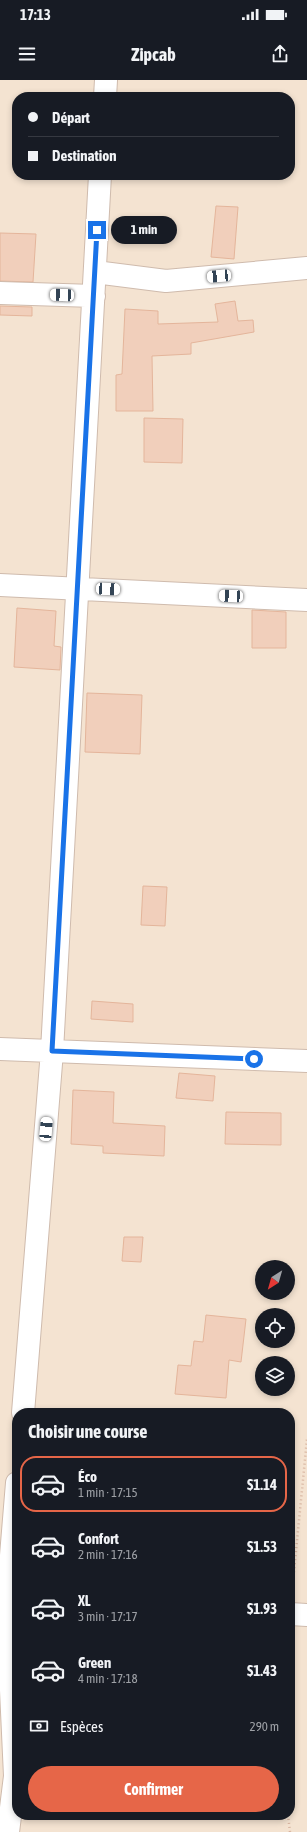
<!DOCTYPE html>
<html lang="fr">
<meta charset="utf-8">
<style>
:root{--surface:#171b24;--page:#20242c;--text:#f1f3f6;--muted:#9ea1a6;--line:#363941;--accent:#e66648}
body{margin:0;font-family:"Asap Condensed",sans-serif;background:var(--page);color:var(--text);height:100vh;display:flex;flex-direction:column;font-size:15px;white-space:nowrap}
*{box-sizing:border-box;margin:0}
p{font-size:13px;color:var(--muted)}
.icon{flex:none;width:22px;height:22px;fill:none;stroke:currentColor;stroke-width:2;stroke-linecap:round;stroke-linejoin:round}
.map{position:relative;flex:1;overflow:hidden}
.panel{position:absolute;left:12px;top:1328px;width:283px;height:412px;display:flex;flex-direction:column;background:var(--surface);border-radius:16px;box-shadow:0 2px 6px #0003}
.panel>*{flex:none}
.guide{position:absolute;left:12px;top:12px;width:283px;height:88px;border-radius:16px;box-shadow:0 2px 6px #0003;display:grid;align-content:center;height:88px;padding:0 16px;background:var(--surface)}
.needle{width:26px;rotate:217deg}
.buttons{position:absolute;left:255px;top:1180px;display:grid;gap:8px}
.buttons a{display:grid;place-items:center;width:40px;height:40px;border-radius:50%;background:var(--surface);box-shadow:0 2px 6px #0003;font-size:20px}
.end{position:absolute;width:18px;height:18px;margin:-9px;border:5px solid #1a73e8;background:#fff;box-shadow:0 0 0 2px #fff}
.from{border-radius:50%}
.bubble{position:absolute;height:28px;border-radius:14px;background:var(--surface);box-shadow:0 2px 6px #0003;font-size:13px;font-weight:700;line-height:28px;text-align:center}
.car{position:absolute;width:12px;height:24px;margin:-12px -6px;border-radius:5px;box-shadow:0 0 3px 1px #0007;background:linear-gradient(#fff 24%,#345 0 40%,#fff 0 76%,#345 0 86%,#fff 0)}
.guide b{display:flex;align-items:center;gap:14px;height:38px;font-size:15px}
.guide b+b{border-top:1px solid var(--line)}
.guide i{width:10px;height:10px;background:var(--text)}
ul{padding:0;list-style:none}
li{display:flex;align-items:center;gap:12px;height:56px;margin:0 8px 6px;padding:0 8px;border:2px solid transparent;border-radius:16px}
li div{flex:1}
li b{display:block;font-size:15px}
li em{font-style:normal;font-weight:700}
li.on{border-color:var(--accent)}
li>.icon{width:36px;height:36px;stroke-width:1.5}
h2{padding:0 16px;font-size:18px;line-height:48px}
.pay{display:flex;align-items:center;gap:10px;height:44px;padding:0 16px;font-size:15px}
.pay p{margin-inline-start:auto}
.action{display:flex;gap:8px;margin-top:auto;padding:8px 16px}
.action a{flex:1;height:46px;border-radius:24px;background:var(--accent);color:#fff;font-size:16px;font-weight:700;line-height:46px;text-align:center}
.status{display:flex;justify-content:space-between;align-items:center;height:28px;padding:0 20px;background:var(--surface);direction:ltr}
.status svg{height:11px;fill:currentColor}
header{display:flex;justify-content:space-between;align-items:center;height:52px;padding:0 16px;background:var(--surface);font-size:18px;font-weight:700}
.map>svg:first-child{display:block}
.residential{fill:#f4e3d1;fill-rule:evenodd}
.building{fill:#f1cfbb;stroke:#e4b59b}
.lines{fill:none;stroke-linecap:round;stroke-linejoin:round}
.minor-casing{stroke:#cfbbad;stroke-width:24}
.path{stroke:#d6b29e;stroke-width:2.5;stroke-dasharray:1 3;stroke-linecap:butt}
.minor{stroke:#fff;stroke-width:22}
.route{stroke:#1a73e8;stroke-width:5}
</style>
<div class="status"><b>17:13</b><svg viewBox="0 0 49 12"><path d="M0 12V9h3v3zM5 12V6h3v6zM10 12V3h3v9zM15 12V0h3v12zM26 1h20v11H26zM47 4h2v5h-2z"/></svg></div>
<header><svg class="icon" aria-label="menu" viewBox="0 0 24 24"><path d="M4 6h16M4 12h16M4 18h16"/></svg>Zipcab<svg class="icon" aria-label="share" viewBox="0 0 24 24"><path d="M12 15V3M7 8l5-5 5 5M5 13v7h14v-7"/></svg></header>
<div class="map">
<svg width="307" height="1752" viewBox="0 0 307 1752">
<rect width="100%" height="100%" fill="#fcf1e3"/>
<path class="residential" d="M0,0H307V1752H0ZM17,17H290V95H17ZM262,1187H288V1213H262ZM262,1235H288V1261H262ZM262,1283H288V1309H262ZM17,1333H290V1735H17Z"/>
<path class="building" d="M216,126L238,127L234,179L211,177Z
M0,153L36,154L33,202L0,201Z
M235,221L238,241L253,240L254,252L191,263V274L152,276L153,331H116V295L122,294L125,229L158,231V244L218,242L215,224Z
M0,226L32,227V236L0,235Z
M144,338L183,339L182,383L144,382Z
M17,528L56,531L54,566L61,567L60,590L14,587Z
M252,530L286,532V568H252Z
M87,613L142,615L140,674L85,672Z
M143,806L167,807L165,846L141,845Z
M92,921L133,924V942L91,939Z
M179,993L215,996L213,1021L176,1018Z
M73,1010L114,1012L113,1043L165,1046L164,1076L103,1073V1066L71,1064Z
M226,1032L281,1033V1065L225,1064Z
M124,1157H143L141,1182L122,1181Z
M206,1235L246,1239L241,1282L229,1280L226,1318L175,1314L178,1285L191,1286L194,1261L203,1262Z"/>
<g class="lines">
<g class="minor-casing">
<path id="minor" d="M105,17L106,0
M95,192L166,201L307,188
M0,213L94,216
M0,505L307,520
M0,969L307,981
M23,1333L52,971L100,95
M290,1534L307,1535
M8,1752L15,1696L7,1524L17,1403"/>
</g>
<path class="path" d="M292,1512L307,1359
M288,1735L290,1752"/>
<use href="#minor" class="minor"/>
</g>
<g class="lines">
<path class="route" d="M97,150L52,971L254,979"/>
</g>
</svg>
<div class="buttons">
<a><svg class="needle" viewBox="-14 -14 28 28"><path d="M0-13l5 13h-10z" fill="#e53935"/><path d="M0 13l5-13h-10z" fill="#9ea1a6"/></svg></a>
<a><svg class="icon" aria-label="locate" viewBox="0 0 24 24"><circle cx="12" cy="12" r="6"/><path d="M12 2v4M12 18v4M2 12h4M18 12h4"/></svg></a>
<a><svg class="icon" aria-label="layers" viewBox="0 0 24 24"><path d="M12 4l9 5-9 5-9-5zM3 14l9 5 9-5"/></svg></a>
</div>
<i class="end from" style="left:254px;top:979px"></i>
<i class="end" style="left:97px;top:150px"></i>
<div class="bubble" style="left:111px;top:136px;width:66px">1 min</div>
<i class="car" style="left:219px;top:196px;rotate:265deg"></i>
<i class="car" style="left:62px;top:215px;rotate:272deg"></i>
<i class="car" style="left:108px;top:509px;rotate:93deg"></i>
<i class="car" style="left:231px;top:516px;rotate:273deg"></i>
<i class="car" style="left:46px;top:1049px;rotate:5deg"></i>
<div class="guide">
<b><i class="from"></i>Départ</b>
<b><i></i>Destination</b>
</div>
<section class="panel">
<h2>Choisir une course</h2>
<ul>
<li class="on"><svg class="icon" aria-label="car" viewBox="0 0 24 24"><path d="M5 17H2v-5l4-1 3-4h7l3 4 3 1v5h-3M9 17h6M6 11h13"/><circle cx="7" cy="17" r="2"/><circle cx="17" cy="17" r="2"/></svg><div><b>Éco</b><p>1 min · 17:15</p></div><em>$1.14</em></li>
<li><svg class="icon" aria-label="car" viewBox="0 0 24 24"><path d="M5 17H2v-5l4-1 3-4h7l3 4 3 1v5h-3M9 17h6M6 11h13"/><circle cx="7" cy="17" r="2"/><circle cx="17" cy="17" r="2"/></svg><div><b>Confort</b><p>2 min · 17:16</p></div><em>$1.53</em></li>
<li><svg class="icon" aria-label="car" viewBox="0 0 24 24"><path d="M5 17H2v-5l4-1 3-4h7l3 4 3 1v5h-3M9 17h6M6 11h13"/><circle cx="7" cy="17" r="2"/><circle cx="17" cy="17" r="2"/></svg><div><b>XL</b><p>3 min · 17:17</p></div><em>$1.93</em></li>
<li><svg class="icon" aria-label="car" viewBox="0 0 24 24"><path d="M5 17H2v-5l4-1 3-4h7l3 4 3 1v5h-3M9 17h6M6 11h13"/><circle cx="7" cy="17" r="2"/><circle cx="17" cy="17" r="2"/></svg><div><b>Green</b><p>4 min · 17:18</p></div><em>$1.43</em></li>
</ul>
<div class="pay"><svg class="icon" aria-label="cash" viewBox="0 0 24 24"><path d="M3 7h18v10H3z"/><circle cx="12" cy="12" r="2"/></svg>Espèces<p>290 m</p></div>
<div class="action"><a>Confirmer</a></div>
</section>
</div>
